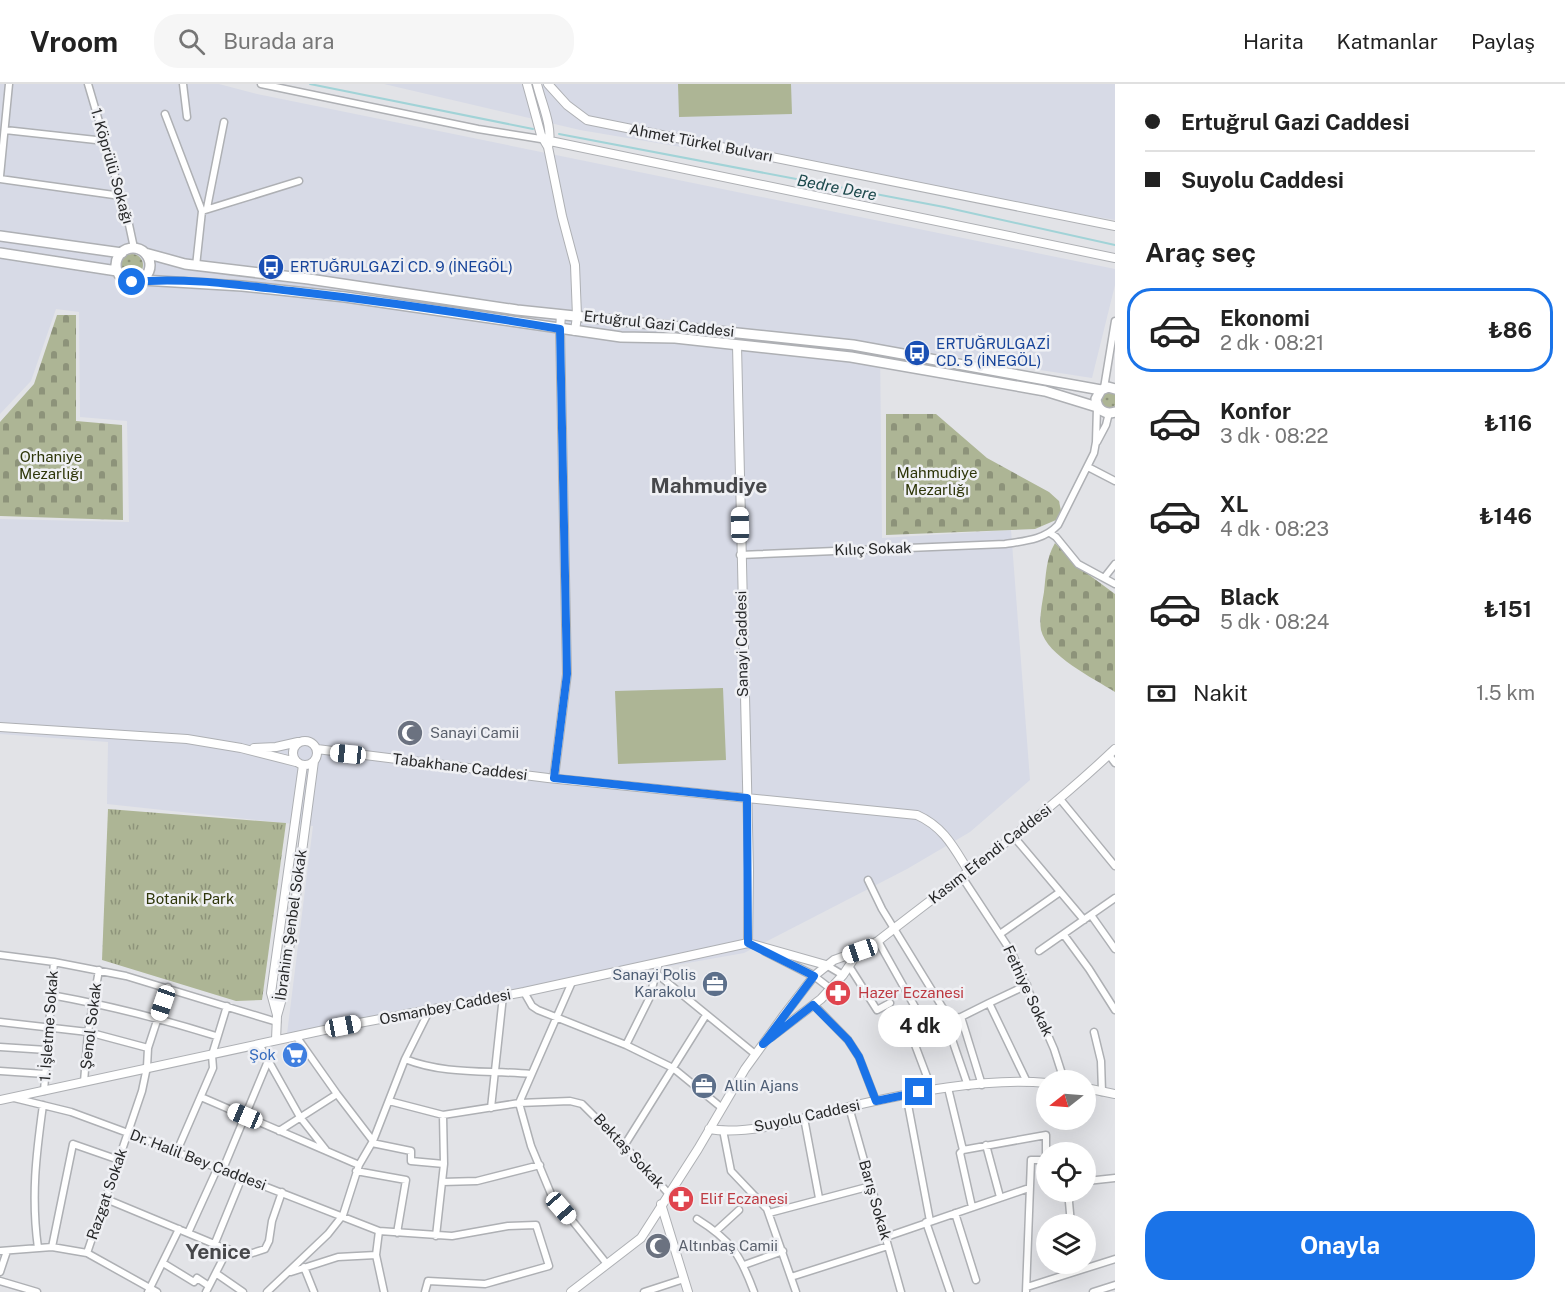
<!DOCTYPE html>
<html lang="tr">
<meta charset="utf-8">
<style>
:root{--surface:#fff;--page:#f6f6f6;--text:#222;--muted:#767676;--line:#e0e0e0;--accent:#1a73e8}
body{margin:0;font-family:"Public Sans",sans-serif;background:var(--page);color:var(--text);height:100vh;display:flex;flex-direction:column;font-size:22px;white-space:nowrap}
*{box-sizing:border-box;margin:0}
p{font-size:20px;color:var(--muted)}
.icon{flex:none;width:33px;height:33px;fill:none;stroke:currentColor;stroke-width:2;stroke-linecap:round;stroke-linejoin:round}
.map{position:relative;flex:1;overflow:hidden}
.panel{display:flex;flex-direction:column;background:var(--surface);width:450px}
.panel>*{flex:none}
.banner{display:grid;align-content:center;height:132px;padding:0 30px;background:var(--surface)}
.needle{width:39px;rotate:253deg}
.buttons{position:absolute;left:1036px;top:986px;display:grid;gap:12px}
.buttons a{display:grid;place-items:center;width:60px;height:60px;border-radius:50%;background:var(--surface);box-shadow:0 6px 24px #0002;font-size:30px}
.end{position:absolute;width:27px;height:27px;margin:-14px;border:8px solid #1a73e8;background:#fff;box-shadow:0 0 0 3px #fff}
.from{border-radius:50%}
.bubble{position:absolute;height:42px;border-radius:21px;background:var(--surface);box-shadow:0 6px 24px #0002;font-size:20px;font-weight:700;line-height:42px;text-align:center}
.car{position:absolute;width:18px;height:36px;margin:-18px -9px;border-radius:8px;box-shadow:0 0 4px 2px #0007;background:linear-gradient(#fff 24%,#345 0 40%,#fff 0 76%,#345 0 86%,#fff 0)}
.banner b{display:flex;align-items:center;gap:21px;height:57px;font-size:22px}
.banner b+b{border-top:2px solid var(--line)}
.banner i{width:15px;height:15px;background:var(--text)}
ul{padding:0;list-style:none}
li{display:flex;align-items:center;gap:18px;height:84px;margin:0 12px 9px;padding:0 18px;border:3px solid transparent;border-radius:24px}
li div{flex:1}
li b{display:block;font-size:22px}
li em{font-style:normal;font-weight:700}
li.selected{border-color:var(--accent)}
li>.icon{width:54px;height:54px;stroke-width:1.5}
h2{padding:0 30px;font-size:27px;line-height:72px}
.pay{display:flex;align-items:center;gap:15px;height:66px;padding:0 30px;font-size:22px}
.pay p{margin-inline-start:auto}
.button{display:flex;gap:12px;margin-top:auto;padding:12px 30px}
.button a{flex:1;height:69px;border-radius:24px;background:var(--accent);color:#fff;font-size:24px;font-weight:700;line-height:69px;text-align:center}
header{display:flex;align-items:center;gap:36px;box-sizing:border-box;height:84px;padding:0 30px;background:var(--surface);border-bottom:2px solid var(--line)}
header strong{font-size:28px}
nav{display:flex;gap:33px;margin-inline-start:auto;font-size:21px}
.search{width:420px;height:54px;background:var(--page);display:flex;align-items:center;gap:15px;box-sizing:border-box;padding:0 21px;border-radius:24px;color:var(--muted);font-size:22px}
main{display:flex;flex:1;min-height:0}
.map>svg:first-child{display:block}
.built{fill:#d7dae6}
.grass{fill:url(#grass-dots)}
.cemetery{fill:url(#cemetery-stones)}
.park{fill:url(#park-tufts)}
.garden{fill:#adb595}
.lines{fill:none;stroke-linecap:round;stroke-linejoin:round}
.stream{stroke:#a1d3d7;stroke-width:2}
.minor-casing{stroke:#aeb0b4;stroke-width:9}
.tertiary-casing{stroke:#aeb0b4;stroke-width:10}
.secondary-casing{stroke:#aeb0b4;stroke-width:12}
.minor{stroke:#fff;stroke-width:6}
.tertiary{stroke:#fff;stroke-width:8}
.secondary{stroke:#fff;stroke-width:9}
.route{stroke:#1a73e8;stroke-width:8}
.labels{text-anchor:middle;stroke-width:5;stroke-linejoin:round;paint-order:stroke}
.street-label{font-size:15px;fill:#272829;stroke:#eff0f4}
.transit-label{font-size:15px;fill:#164399;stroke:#eff0f4;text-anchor:start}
.park-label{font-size:15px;fill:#2e3609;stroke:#eff0f4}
.worship-label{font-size:15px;fill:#5b616d;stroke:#eff0f4;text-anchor:start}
.service-label{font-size:15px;fill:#4e5e75;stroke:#eff0f4;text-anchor:end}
.health-label{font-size:15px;fill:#be3a42;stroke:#eff0f4;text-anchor:start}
.shop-label{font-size:15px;fill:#366cbe;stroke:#eff0f4;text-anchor:end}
.water-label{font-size:16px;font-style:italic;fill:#1c494c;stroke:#eff0f4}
.district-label{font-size:21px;font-weight:bold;fill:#46474a;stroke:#eff0f4}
</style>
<header>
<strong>Vroom</strong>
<div class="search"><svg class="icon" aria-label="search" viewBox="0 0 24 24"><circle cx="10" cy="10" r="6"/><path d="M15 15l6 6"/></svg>Burada ara</div>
<nav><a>Harita</a><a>Katmanlar</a><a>Paylaş</a></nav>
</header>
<main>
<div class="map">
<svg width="1115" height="1208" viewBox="0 0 1115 1208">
<defs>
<pattern id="grass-dots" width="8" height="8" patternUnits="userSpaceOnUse" patternTransform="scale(1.5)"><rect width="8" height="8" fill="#adb595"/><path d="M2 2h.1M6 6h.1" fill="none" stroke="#8d937a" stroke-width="1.8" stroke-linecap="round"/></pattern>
<pattern id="cemetery-stones" width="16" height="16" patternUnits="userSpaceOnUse" patternTransform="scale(1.5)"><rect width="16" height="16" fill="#adb595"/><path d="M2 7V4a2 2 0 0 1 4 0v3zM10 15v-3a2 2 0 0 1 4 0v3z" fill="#8d937a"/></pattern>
<pattern id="park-tufts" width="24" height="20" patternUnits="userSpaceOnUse" patternTransform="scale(1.5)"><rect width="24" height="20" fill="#adb595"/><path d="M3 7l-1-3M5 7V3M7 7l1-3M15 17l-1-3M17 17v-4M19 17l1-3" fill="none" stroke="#8d937a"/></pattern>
</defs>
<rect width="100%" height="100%" fill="#e2e3e7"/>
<path class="built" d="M0,0H219L257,10L1115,185V201L1092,294L880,261L882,454L1011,446L1030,696L970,748L907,785L744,869L287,950L313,742L107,720L108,658L0,650V435L129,438L127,337L80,333L79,228L56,225L31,297L0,330Z
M384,0H1115V136L580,46Z"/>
<path class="grass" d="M121 181a11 11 0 1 1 22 0a11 11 0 1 1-22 0Z
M1101 316a8 8 0 1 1 16 0a8 8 0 1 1-16 0Z"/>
<path class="cemetery" d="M57,231H76V337L122,341L123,436L0,432V338L34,300Z
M886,330H936L987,374L1049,408L1059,417L1061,427L1056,436L1035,445L886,451Z
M1055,459L1077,482L1115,510V608C1093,594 1047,572 1041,546C1039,534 1042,520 1044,508C1046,491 1046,474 1055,459Z"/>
<path class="park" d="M108,725L286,739L262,916L236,917L102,876Z"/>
<path class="garden" d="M678,0H791L792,30L679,33Z
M723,604L726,676L618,680L615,607Z"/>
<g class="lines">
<path class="stream" d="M310,0L533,45
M559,50L944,123L1115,161"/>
<g class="minor-casing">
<path id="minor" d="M88,0L128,136L134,164
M183,0L187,33
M261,0L478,45L547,56
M165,30L202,127L196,182
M5,46L105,57
M0,92L9,0
M0,95L121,112
M207,124L224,38
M202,127L299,97
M1104,304L1115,237
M1097,358L1106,341L1109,329
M1088,383L1115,397
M1050,449L1056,453L1078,480L1115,500
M740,471L1005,460C1024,457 1044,456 1058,441L1094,369L1096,358L1097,323
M1104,494L1115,480
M1109,671L1115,679
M1060,715L1115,782
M1014,753L1084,836
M962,793L1012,869L1054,965L1064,996
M868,796L882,825L949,934
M1091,831L1115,865
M1000,850L1060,808
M1064,851L1089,885L1115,926
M878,857L924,939L909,945L932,1006
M1039,867L1115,814
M0,871L54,878L126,892L277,938
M826,881L843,891
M849,882L877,926L890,919
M657,890L755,970
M814,892L831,905
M524,908L532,922L538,926L626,961L673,984L722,1024
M51,911C107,921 162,935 216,952
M814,921L848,956L859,973L876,1017
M961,933L982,1001
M945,935L968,1002
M0,938L88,948L148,964
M924,939L961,933L989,919
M1094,948L1101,977L1102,1008
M296,952L337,1010L373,1057
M259,960L300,1033L326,1066
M626,961L649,915L659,879
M0,963L47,966
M405,975C445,991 489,986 531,990
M0,987L45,990
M84,998L88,948L99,886
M1027,998L989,919L1027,901
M948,1004L963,1066
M44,1007L54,878
M906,1010L930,1137
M201,1013L359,1081
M14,1014L71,1028L128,1049L379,1147L452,1152L508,1142L536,1141L549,1182L485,1200L428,1197L425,1208
M389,1017L443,1031L519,1019L570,1017L582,1020L643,1081L668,1109
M519,1019L531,1062L551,1110L607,1180
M519,1019L572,898
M849,1023L901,1208
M491,1024L503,912
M804,1034L819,1114
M723,1046L731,1087L767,1125L796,1208
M279,1047L337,1010
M372,1059L411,1067V1077L444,1080
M986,1061L1000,1113
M624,1062L706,931
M177,1067L213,984L212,971L227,922
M223,1085L268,977
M356,1087L406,1096L397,1149
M1086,1092L1087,1097L1115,1094
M442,1098L477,1097L540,1081
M1068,1107L1071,1140
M106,1115L243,1172L265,1165L269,1157L272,1137L282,1108
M972,1123L960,1069L963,1066L1046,1051V1076
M769,1129L871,1102
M955,1129L976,1196
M697,1135C731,1156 740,1170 754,1208
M926,1138L950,1208
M379,1147L376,1171L384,1208
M716,1147L739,1126
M188,1149L218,1083
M436,1152L444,1080L443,1031
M886,1153L1029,1104
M215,1159L242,1093
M52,1163L73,1060L119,1076
M38,1164C31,1113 36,1071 43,1021
M0,1167L52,1163L87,1169L157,1208
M87,1169L142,1007L147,983L148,964L168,903
M163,1179L194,1198L197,1194L209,1202
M744,1181L783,1167
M304,1183L314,1208
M0,1188L7,1167
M291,1188L338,1173L376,1171
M217,1190L243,1208
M791,1193L888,1162
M0,1197L37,1208
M1027,1203L1115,1175
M148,1208L179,1145
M206,1208L228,1165
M267,1208L328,1150L343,1131L359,1081L373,1057L405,975L430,925
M644,1208L684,1195
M1026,1208L1031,1076H1047
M1093,1208L1115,1201"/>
</g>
<g class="tertiary-casing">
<path id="tertiary" d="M527,0L541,51L548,63
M537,0C541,18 554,45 548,63L562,132L575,181L577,232L575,247
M548,0L567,21L587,36L1115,142
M550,57L1115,174
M737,261L749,786L748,859
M0,643L187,655L241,664L296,678
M293 669a12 12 0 1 1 24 0a12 12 0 1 1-24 0Z
M254,664L276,663L298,658
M317,665L548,694L917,731C944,743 954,764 969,788
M554,694L567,590L560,245L561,231
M765,867L814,892
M277,931L271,909L303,681
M771,953L821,915L843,891L859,867
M276,956L277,932L283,911L314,677
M1086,1004L1115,1010
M0,1016L343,942L524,908L748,859L826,881
M709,1045C751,1052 807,1033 848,1023C909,1009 985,993 1047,999
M661,1120L688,1208
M571,1208L641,1154L698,1065L745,985L784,931L814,892L834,876L859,867L878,857C959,794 1041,735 1115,665"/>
</g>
<g class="secondary-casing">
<path id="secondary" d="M0,152L122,169
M116 181a17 17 0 1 1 34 0a17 17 0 1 1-34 0Z
M0,169L117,187
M145,169L185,180L309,195L517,226L853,261L1101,306
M142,196L242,202L345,213L621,253L675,254L851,273L1045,307L1097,323
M1115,305L1108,303L1101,306L1096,315C1097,326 1105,331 1115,328"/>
</g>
<use href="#minor" class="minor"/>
<use href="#tertiary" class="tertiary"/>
<use href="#secondary" class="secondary"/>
</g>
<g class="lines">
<path class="route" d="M132,198C185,193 239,201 292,207C381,217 471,230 560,245L567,590L554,694L747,714L748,859L814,892L763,960L813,921L848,956L859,973L876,1017L919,1008"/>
</g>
<defs>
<g id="bus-disc" transform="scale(1.35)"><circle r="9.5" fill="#1a4fb4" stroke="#eff0f4"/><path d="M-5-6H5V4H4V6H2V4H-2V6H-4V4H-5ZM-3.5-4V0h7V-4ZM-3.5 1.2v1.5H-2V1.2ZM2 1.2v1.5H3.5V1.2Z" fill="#fff"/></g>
<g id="mosque-disc" transform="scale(1.35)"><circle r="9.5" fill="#6b7280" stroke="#eff0f4"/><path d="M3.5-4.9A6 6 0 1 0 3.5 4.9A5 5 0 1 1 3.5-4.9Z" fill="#fff"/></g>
<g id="office-disc" transform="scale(1.35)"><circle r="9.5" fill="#5c6f8a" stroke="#eff0f4"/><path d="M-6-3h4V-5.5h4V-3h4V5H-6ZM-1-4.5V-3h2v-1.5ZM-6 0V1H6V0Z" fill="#fff"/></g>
<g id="pharmacy-disc" transform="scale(1.35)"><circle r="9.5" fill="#e0444e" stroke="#eff0f4"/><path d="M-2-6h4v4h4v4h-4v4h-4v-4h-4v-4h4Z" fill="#fff"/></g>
<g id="supermarket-disc" transform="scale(1.35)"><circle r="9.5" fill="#3f7fe0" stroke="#eff0f4"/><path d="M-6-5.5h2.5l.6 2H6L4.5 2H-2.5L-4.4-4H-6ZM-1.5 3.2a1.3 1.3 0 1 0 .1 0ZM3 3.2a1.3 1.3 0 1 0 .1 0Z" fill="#fff"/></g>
</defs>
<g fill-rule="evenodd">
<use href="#bus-disc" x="271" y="183"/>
<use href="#bus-disc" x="917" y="269"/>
<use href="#mosque-disc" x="410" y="649"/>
<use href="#office-disc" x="715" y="900"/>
<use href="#pharmacy-disc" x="838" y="909"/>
<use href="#supermarket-disc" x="295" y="971"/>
<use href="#office-disc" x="704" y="1002"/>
<use href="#pharmacy-disc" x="681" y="1115"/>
<use href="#mosque-disc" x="658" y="1162"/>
</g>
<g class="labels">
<g class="street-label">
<text transform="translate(701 59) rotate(11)" y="5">Ahmet Türkel Bulvarı</text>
<text transform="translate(112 82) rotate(74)" y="5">1. Köprülü Sokağı</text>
<text transform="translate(659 240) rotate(6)" y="5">Ertuğrul Gazi Caddesi</text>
<text transform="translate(873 465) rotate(-2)" y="5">Kılıç Sokak</text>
<text transform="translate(742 560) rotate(-91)" y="5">Sanayi Caddesi</text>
<text transform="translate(460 683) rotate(7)" y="5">Tabakhane Caddesi</text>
<text transform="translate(990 770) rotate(-38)" y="5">Kasım Efendi Caddesi</text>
<text transform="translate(291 841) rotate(-82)" y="5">İbrahim Şenbel Sokak</text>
<text transform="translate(1028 907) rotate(65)" y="5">Fethiye Sokak</text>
<text transform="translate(445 923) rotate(-11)" y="5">Osmanbey Caddesi</text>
<text transform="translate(49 942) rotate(-86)" y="5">1. İşletme Sokak</text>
<text transform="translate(91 942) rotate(-83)" y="5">Şenol Sokak</text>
<text transform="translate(807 1032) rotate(-12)" y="5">Suyolu Caddesi</text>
<text transform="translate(629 1067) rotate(47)" y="5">Bektaş Sokak</text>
<text transform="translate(198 1076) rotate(21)" y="5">Dr. Halil Bey Caddesi</text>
<text transform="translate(107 1110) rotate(-71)" y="5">Razgat Sokak</text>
<text transform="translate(875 1116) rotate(74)" y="5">Barış Sokak</text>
</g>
<g class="transit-label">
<text x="290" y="188">ERTUĞRULGAZİ CD. 9 (İNEGÖL)</text>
<text x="936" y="265">ERTUĞRULGAZİ<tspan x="936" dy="17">CD. 5 (İNEGÖL)</tspan></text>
</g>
<g class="park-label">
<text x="51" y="378">Orhaniye<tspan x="51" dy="17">Mezarlığı</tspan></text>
<text x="937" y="394">Mahmudiye<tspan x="937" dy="17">Mezarlığı</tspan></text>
<text x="190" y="820">Botanik Park</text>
</g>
<g class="worship-label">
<text x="430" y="654">Sanayi Camii</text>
<text x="678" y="1167">Altınbaş Camii</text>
</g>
<g class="service-label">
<text x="696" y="896">Sanayi Polis<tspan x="696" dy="17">Karakolu</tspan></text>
<text x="724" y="1007" text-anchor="start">Allin Ajans</text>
</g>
<g class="health-label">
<text x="858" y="914">Hazer Eczanesi</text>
<text x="700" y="1120">Elif Eczanesi</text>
</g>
<g class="shop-label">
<text x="276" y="976">Şok</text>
</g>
<g class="water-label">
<text transform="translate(837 103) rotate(11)" y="6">Bedre Dere</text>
</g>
<g class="district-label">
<text x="709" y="409">Mahmudiye</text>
<text x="218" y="1175">Yenice</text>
</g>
</g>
</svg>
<div class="buttons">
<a><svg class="needle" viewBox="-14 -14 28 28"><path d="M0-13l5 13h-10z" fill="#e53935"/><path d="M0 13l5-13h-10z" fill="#767676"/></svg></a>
<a><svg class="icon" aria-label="locate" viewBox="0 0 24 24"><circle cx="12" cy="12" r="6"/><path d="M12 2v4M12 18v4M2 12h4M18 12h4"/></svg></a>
<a><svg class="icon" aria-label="layers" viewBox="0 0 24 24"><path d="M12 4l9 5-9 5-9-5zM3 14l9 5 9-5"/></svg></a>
</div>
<i class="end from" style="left:132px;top:198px"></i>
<i class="end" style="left:919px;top:1008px"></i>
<div class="bubble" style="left:878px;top:921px;width:84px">4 dk</div>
<i class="car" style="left:740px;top:441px;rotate:359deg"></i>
<i class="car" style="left:348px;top:670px;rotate:276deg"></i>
<i class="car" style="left:860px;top:867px;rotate:251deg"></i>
<i class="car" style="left:163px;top:919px;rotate:199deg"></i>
<i class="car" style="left:343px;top:942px;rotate:79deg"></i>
<i class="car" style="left:245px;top:1032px;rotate:293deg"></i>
<i class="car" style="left:561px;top:1124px;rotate:139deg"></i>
</div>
<section class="panel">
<div class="banner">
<b><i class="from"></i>Ertuğrul Gazi Caddesi</b>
<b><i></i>Suyolu Caddesi</b>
</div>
<h2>Araç seç</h2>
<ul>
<li class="selected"><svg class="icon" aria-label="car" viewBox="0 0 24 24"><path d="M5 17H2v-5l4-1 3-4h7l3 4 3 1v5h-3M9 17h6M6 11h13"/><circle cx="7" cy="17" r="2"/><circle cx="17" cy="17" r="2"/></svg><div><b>Ekonomi</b><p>2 dk · 08:21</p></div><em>₺86</em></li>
<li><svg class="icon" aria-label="car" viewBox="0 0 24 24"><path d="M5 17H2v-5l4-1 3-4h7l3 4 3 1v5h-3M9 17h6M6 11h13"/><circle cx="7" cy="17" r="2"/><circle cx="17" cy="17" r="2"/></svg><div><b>Konfor</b><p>3 dk · 08:22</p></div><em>₺116</em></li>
<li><svg class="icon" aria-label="car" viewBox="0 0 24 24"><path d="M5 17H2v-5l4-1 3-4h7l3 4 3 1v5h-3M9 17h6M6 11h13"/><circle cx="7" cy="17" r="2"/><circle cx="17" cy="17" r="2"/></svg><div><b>XL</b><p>4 dk · 08:23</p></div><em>₺146</em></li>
<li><svg class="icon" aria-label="car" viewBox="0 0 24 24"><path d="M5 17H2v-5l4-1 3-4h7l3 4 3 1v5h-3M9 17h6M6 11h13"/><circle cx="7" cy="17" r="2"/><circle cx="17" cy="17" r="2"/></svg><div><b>Black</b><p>5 dk · 08:24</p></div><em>₺151</em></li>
</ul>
<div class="pay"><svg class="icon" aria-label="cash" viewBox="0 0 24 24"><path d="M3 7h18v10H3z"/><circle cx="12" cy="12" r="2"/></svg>Nakit<p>1.5 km</p></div>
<div class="button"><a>Onayla</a></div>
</section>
</main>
